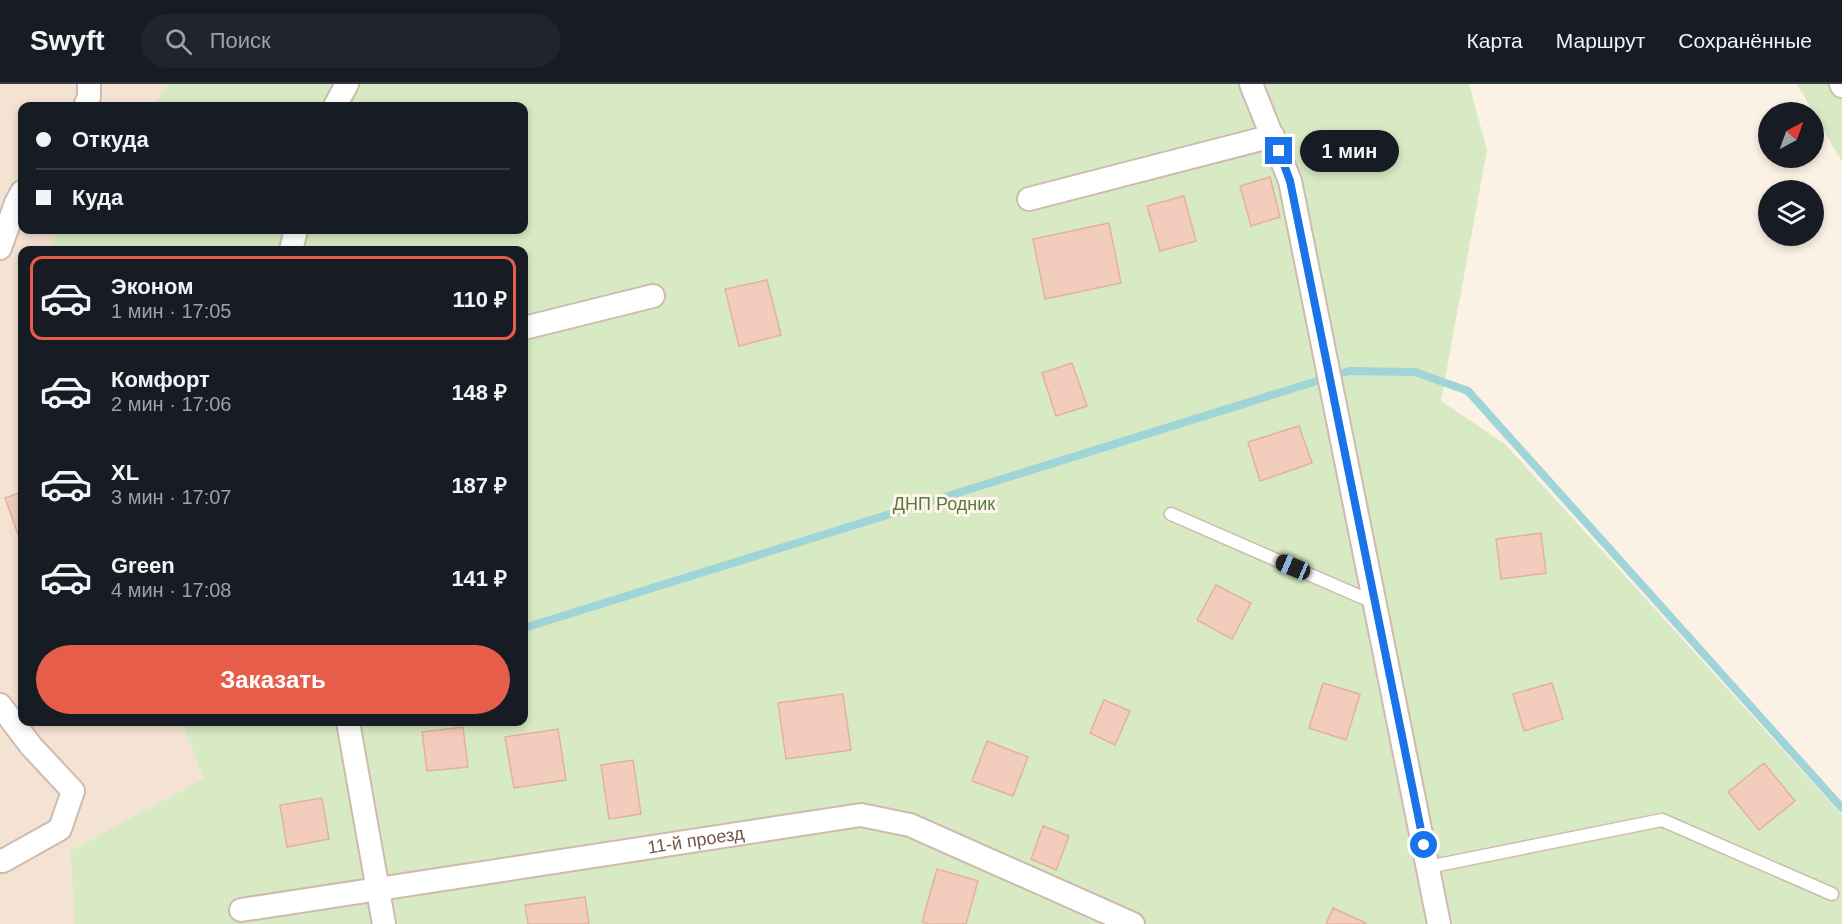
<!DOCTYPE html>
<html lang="ru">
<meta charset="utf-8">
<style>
:root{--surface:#171b24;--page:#20242c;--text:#f1f3f6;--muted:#9ea1a6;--line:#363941;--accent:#e65e4a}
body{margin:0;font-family:Arial,sans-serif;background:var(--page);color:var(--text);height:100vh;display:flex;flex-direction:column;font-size:22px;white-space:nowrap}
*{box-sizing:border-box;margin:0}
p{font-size:20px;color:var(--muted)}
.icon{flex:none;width:33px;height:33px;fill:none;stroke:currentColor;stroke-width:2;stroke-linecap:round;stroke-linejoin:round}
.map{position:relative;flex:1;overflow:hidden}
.drawer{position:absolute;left:18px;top:162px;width:510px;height:480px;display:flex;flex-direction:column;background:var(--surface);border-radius:12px;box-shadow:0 3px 9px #0003}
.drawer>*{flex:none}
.guide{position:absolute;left:18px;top:18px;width:510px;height:132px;border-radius:12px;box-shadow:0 3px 9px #0003;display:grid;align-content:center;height:132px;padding:0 18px;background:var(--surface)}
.needle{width:39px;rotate:41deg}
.buttons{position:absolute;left:1758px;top:18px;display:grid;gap:12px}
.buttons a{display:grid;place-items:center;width:66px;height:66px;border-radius:50%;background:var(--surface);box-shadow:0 3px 9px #0003;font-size:30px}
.end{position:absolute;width:27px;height:27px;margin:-14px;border:8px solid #1a73e8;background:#fff;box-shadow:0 0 0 3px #fff}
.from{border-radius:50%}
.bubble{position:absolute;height:42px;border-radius:21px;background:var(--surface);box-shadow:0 3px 9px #0003;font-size:20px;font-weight:800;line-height:42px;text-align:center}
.car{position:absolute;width:18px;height:36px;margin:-18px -9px;border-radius:8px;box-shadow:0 0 4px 2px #0007;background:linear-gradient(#222 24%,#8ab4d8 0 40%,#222 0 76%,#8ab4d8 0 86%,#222 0)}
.guide b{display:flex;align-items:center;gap:21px;height:57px;font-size:22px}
.guide b+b{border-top:2px solid var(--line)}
.guide i{width:15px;height:15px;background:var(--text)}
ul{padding:10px 0 0;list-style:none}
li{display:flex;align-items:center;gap:18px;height:84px;margin:0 12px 9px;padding:0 6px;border:3px solid transparent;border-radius:12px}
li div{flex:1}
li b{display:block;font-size:22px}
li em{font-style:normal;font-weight:800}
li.active{border-color:var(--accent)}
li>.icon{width:54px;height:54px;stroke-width:1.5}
.button{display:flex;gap:12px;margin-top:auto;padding:12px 18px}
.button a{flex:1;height:69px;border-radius:36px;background:var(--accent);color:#fff;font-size:24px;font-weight:800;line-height:69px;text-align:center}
header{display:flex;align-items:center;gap:36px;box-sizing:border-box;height:84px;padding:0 30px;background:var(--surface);border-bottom:2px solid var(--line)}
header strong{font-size:28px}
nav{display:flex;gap:33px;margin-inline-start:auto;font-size:21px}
.search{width:420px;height:54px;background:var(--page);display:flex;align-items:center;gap:15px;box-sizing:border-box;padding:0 21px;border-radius:33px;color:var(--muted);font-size:22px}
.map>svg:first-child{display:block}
.residential{fill:#f4e2d3}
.green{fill:#d7eac3}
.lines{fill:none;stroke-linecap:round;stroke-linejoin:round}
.stream{stroke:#9fd4d8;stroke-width:8}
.building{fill:#f2ccbc;stroke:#e4b19d;stroke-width:1.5}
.service-casing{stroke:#d0baae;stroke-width:15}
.minor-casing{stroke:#d0baae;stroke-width:26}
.service{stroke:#fff;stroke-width:12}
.minor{stroke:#fff;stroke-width:22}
.route{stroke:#1a73e8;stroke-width:8}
.labels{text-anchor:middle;stroke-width:6;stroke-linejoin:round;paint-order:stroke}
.park-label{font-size:18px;fill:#587b42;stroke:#fff5eb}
.street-label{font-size:18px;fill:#75554a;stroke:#fff5eb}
</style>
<header>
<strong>Swyft</strong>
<div class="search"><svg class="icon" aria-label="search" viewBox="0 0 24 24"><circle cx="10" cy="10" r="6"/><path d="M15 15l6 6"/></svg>Поиск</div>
<nav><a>Карта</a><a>Маршрут</a><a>Сохранённые</a></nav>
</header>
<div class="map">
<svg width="1842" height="840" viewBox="0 0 1842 840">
<rect width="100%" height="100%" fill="#fcf1e5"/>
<path class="residential" d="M0,0H169L152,22H22V146H61L46,166H22V638H181L204,694L70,767L75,840H0Z"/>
<path class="green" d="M169,0H1469L1487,66L1441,317L1505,360L1842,731V840H75L70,767L204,694L181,638H524V166H46L61,146H524V22H152Z
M1797,0H1842V78Z"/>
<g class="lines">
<path class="stream" d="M524,544L1349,287L1415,288L1468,307L1842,724"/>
</g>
<path class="building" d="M1270,93L1280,133L1251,142L1240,102Z
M1184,112L1196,157L1160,167L1147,122Z
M1109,139L1121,199L1045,215L1033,155Z
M767,196L781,251L739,262L725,205Z
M1072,279L1087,322L1056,332L1042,289Z
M1299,342L1312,379L1260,397L1248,358Z
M22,408V455L20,456L5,414Z
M1541,449L1546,489L1501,495L1496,455Z
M1216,501L1251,519L1232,555L1197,536Z
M1323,599L1360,610L1346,656L1309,644Z
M1552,599L1563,635L1524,647L1513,610Z
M843,610L851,666L786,675L778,619Z
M1104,616L1130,627L1115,661L1090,649Z
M463,643L468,683L427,687L422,648Z
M558,645L566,696L514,704L505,653Z
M987,657L1028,673L1013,712L972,697Z
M633,676L641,730L609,735L601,681Z
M1764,679L1795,717L1759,746L1728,708Z
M322,714L329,755L287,763L280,721Z
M1043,742L1069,752L1056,786L1031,775Z
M937,785L978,797L966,840H929L922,838Z
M585,813L589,840H528L525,821Z
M1333,824L1366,839L1365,840H1326Z"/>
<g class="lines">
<g class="service-casing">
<path id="service" d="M1171,430L1375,519
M1428,783L1662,736L1832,810"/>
</g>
<g class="minor-casing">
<g id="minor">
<path d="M1251,0L1290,97L1439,840"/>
<path d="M1841,0L1842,2"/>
<path d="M85,22L89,13V0"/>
<path d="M335,22L347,0"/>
<path d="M1029,115L1273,52"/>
<path d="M0,164L16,119L22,108"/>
<path d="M291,166L296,146"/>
<path d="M524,244L653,212"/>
<path d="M0,621L31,662L73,707L60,745L3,777H0"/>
<path d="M348,638L384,840"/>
<path id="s1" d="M241,826L861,731L910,741L1133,840"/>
</g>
</g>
<use href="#service" class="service"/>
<use href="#minor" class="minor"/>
</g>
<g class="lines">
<path class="route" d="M1279,67L1290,97L1424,761"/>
</g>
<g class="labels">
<g class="park-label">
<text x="944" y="426">ДНП Родник</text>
</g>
<g class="street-label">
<text dy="6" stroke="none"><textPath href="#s1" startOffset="460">11-й проезд</textPath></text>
</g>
</g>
</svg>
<div class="buttons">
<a><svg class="needle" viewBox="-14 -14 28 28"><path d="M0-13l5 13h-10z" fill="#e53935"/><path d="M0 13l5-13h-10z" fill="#9ea1a6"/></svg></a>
<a><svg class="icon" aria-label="layers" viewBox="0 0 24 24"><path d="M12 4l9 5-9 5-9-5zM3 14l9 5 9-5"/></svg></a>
</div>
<i class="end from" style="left:1424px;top:761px"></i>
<i class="end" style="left:1279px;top:67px"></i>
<div class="bubble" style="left:1300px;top:46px;width:99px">1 мин</div>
<i class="car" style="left:1293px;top:483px;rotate:293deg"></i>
<div class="guide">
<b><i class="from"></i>Откуда</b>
<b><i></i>Куда</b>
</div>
<section class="drawer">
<ul>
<li class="active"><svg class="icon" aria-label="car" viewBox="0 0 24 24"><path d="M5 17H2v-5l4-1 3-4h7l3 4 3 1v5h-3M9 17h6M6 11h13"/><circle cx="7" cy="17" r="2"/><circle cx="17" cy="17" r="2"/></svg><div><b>Эконом</b><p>1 мин · 17:05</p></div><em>110 ₽</em></li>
<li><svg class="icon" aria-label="car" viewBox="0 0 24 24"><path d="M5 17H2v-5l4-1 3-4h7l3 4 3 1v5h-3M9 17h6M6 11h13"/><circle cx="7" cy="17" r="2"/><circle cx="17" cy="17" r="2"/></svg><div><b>Комфорт</b><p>2 мин · 17:06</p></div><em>148 ₽</em></li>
<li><svg class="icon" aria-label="car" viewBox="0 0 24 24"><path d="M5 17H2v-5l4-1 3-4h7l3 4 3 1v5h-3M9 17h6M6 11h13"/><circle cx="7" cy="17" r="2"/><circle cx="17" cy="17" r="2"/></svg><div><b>XL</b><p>3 мин · 17:07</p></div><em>187 ₽</em></li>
<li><svg class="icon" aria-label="car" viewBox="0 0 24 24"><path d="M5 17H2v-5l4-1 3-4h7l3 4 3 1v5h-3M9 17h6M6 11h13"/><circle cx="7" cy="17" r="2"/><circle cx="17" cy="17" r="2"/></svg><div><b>Green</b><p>4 мин · 17:08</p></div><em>141 ₽</em></li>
</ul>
<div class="button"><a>Заказать</a></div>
</section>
</div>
